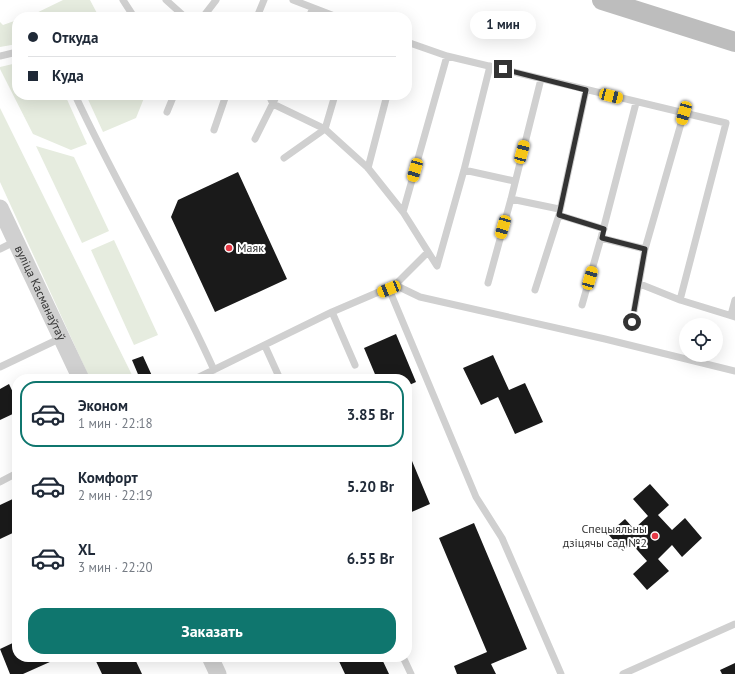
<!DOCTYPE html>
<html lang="ru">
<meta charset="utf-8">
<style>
:root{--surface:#fff;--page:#f6f6f7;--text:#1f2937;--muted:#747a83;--line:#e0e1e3;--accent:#0f766e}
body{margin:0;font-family:"PT Sans",sans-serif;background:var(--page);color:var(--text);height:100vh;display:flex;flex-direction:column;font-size:15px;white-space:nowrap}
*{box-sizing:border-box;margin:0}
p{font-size:13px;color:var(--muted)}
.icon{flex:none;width:22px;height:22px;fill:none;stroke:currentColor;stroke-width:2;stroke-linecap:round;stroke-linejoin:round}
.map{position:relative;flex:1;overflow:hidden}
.details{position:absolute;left:12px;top:374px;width:400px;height:288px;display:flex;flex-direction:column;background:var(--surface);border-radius:16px;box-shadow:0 4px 16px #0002}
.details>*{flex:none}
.guide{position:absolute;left:12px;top:12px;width:400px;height:88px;border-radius:16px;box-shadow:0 4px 16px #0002;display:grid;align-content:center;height:88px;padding:0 16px;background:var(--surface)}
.tools{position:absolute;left:679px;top:318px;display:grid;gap:8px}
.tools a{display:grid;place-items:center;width:44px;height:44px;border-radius:50%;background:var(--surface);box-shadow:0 4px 16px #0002;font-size:20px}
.end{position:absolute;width:18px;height:18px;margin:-9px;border:5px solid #333;background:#fff;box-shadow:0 0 0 2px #fff}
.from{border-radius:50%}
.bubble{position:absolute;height:28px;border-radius:14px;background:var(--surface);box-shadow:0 4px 16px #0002;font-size:13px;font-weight:800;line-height:28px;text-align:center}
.car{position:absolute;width:12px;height:24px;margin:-12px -6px;border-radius:5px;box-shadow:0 0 3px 1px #0007;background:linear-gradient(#f5c518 24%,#345 0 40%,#f5c518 0 76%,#345 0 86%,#f5c518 0)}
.guide b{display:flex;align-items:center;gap:14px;height:38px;font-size:15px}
.guide b+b{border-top:1px solid var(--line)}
.guide i{width:10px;height:10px;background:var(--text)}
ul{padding:7px 0 0;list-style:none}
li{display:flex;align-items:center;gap:12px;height:66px;margin:0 8px 6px;padding:0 8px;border:2px solid transparent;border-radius:16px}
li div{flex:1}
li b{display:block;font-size:15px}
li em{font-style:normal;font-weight:800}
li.active{border-color:var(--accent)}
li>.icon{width:36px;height:36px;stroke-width:1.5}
.cta{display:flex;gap:8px;margin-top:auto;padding:8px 16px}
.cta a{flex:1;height:46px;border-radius:16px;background:var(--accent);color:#fff;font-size:16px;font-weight:800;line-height:46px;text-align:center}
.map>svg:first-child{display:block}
.green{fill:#e6ecdf}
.building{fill:#1a1a1a}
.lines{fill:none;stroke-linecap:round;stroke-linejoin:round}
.service{stroke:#d0d0d0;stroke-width:7}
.tertiary{stroke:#d0d0d0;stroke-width:17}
.secondary{stroke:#bdbdbd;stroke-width:20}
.route{stroke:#333;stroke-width:5}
.poi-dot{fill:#e63946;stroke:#fff;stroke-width:1.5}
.labels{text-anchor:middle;stroke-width:4;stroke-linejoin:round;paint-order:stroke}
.poi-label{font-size:12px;fill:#333;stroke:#fff;text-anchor:start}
.street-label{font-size:12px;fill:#333;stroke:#fff}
</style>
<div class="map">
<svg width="735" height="674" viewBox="0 0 735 674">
<rect width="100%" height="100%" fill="#fff"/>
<path class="green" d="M63,0H90L99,17H28Z
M17,20V44L0,47V22L3,25Z
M17,63V95H65L87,144L71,150L33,134L0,69V67Z
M86,95H143L144,98L136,118L103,132Z
M0,108L134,379H90L0,182Z
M36,146L74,157L109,231L82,243Z
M114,240L158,335L134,345L91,250Z"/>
<path class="building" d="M238,172L287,279L215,312L171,217L178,200Z
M396,334L416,382L407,386V379H377L364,348Z
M493,355L509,390L525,383L543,422L515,434L498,397L481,405L463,368Z
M143,356L153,378L150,379H140L132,360Z
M9,384L17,401V412L0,420V389Z
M407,449L430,504L407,514Z
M650,484L669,505L658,515L672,530L685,518L702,538L682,557L672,545L658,559L669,571L647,590L633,574L647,561L631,543L623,551L608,534L625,519L634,529L648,516L633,499Z
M17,497V531L0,539V505Z
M474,523L527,649L491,664L496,674H457L454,666L487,652L439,538Z
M17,641V657H61L23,674H10L0,649Z
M94,657H134L142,674H102Z
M337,657H381L389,674H345Z
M735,663V674H722L720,670Z"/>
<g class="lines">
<path class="service" d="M123,0L134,17
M166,0L185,17
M293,0L337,17
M203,17L216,0
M257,17L264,0
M309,17L313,8
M407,42L447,56L726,123L680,300
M0,56L17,52
M447,56L403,212L437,266L464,170L490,66
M75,95C118,188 172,276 214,370
M269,95L273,104L325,129L335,95
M167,112L174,95
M214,130L226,95
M255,139L277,95
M284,158L325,129L368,168L403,212
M368,168L387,95
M464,170L514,181
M511,199L559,209
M559,215L604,229
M601,238L645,249
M0,249L16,241
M488,283L511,199L541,79
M640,284L680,300L735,317
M395,285L428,252
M389,289L476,497L502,538L561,674
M535,290L559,215L586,90
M582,305L601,238L636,103
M332,312L355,365
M731,315L735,300
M632,323L645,249L684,113
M265,346L280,379
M0,367L61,338
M195,379L332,312L395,285L420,297L605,339L735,371
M0,482L17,473
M403,657L411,674
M623,674L735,624"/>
<g class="tertiary">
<path id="s1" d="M0,208L81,379"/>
<path d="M210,657L218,674"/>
</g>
<path class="secondary" d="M602,0L735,42"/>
</g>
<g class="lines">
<path class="route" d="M503,69L586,90L559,215L604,229L602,238L645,249L632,322"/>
</g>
<g class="poi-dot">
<circle cx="229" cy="248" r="4"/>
<circle cx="655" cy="536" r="4"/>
</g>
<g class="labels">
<g class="poi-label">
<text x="237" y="252">Маяк</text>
<text x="647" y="533" text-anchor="end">Спецыяльны<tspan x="647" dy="14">дзіцячы сад №2</tspan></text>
</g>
<g class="street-label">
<text dy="4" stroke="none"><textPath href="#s1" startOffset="94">вуліца Касманаўтаў</textPath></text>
</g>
</g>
</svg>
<div class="tools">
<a><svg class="icon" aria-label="locate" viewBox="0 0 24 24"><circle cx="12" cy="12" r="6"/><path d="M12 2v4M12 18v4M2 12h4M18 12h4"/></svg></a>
</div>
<i class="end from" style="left:632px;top:322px"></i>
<i class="end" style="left:503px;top:69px"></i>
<div class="bubble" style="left:470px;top:11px;width:66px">1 мин</div>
<i class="car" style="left:611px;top:96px;rotate:105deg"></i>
<i class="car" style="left:684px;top:113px;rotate:196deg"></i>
<i class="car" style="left:522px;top:152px;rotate:15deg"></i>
<i class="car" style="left:415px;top:170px;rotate:196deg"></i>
<i class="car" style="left:503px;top:227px;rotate:196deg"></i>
<i class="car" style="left:590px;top:278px;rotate:16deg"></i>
<i class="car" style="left:389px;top:289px;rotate:248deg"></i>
<div class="guide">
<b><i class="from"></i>Откуда</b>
<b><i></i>Куда</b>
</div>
<section class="details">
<ul>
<li class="active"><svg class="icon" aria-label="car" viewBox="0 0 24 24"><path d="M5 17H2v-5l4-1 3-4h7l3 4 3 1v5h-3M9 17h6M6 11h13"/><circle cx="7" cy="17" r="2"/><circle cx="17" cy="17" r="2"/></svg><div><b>Эконом</b><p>1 мин · 22:18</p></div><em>3.85 Br</em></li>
<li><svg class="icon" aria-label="car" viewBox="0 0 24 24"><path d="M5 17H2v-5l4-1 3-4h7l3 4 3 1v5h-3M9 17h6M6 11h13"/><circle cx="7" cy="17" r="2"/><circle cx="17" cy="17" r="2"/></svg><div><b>Комфорт</b><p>2 мин · 22:19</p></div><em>5.20 Br</em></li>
<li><svg class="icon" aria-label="car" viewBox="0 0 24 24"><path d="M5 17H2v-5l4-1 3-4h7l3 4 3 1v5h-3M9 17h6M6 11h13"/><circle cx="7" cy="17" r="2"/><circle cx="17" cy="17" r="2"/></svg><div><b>XL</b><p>3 мин · 22:20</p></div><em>6.55 Br</em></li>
</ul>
<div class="cta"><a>Заказать</a></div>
</section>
</div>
